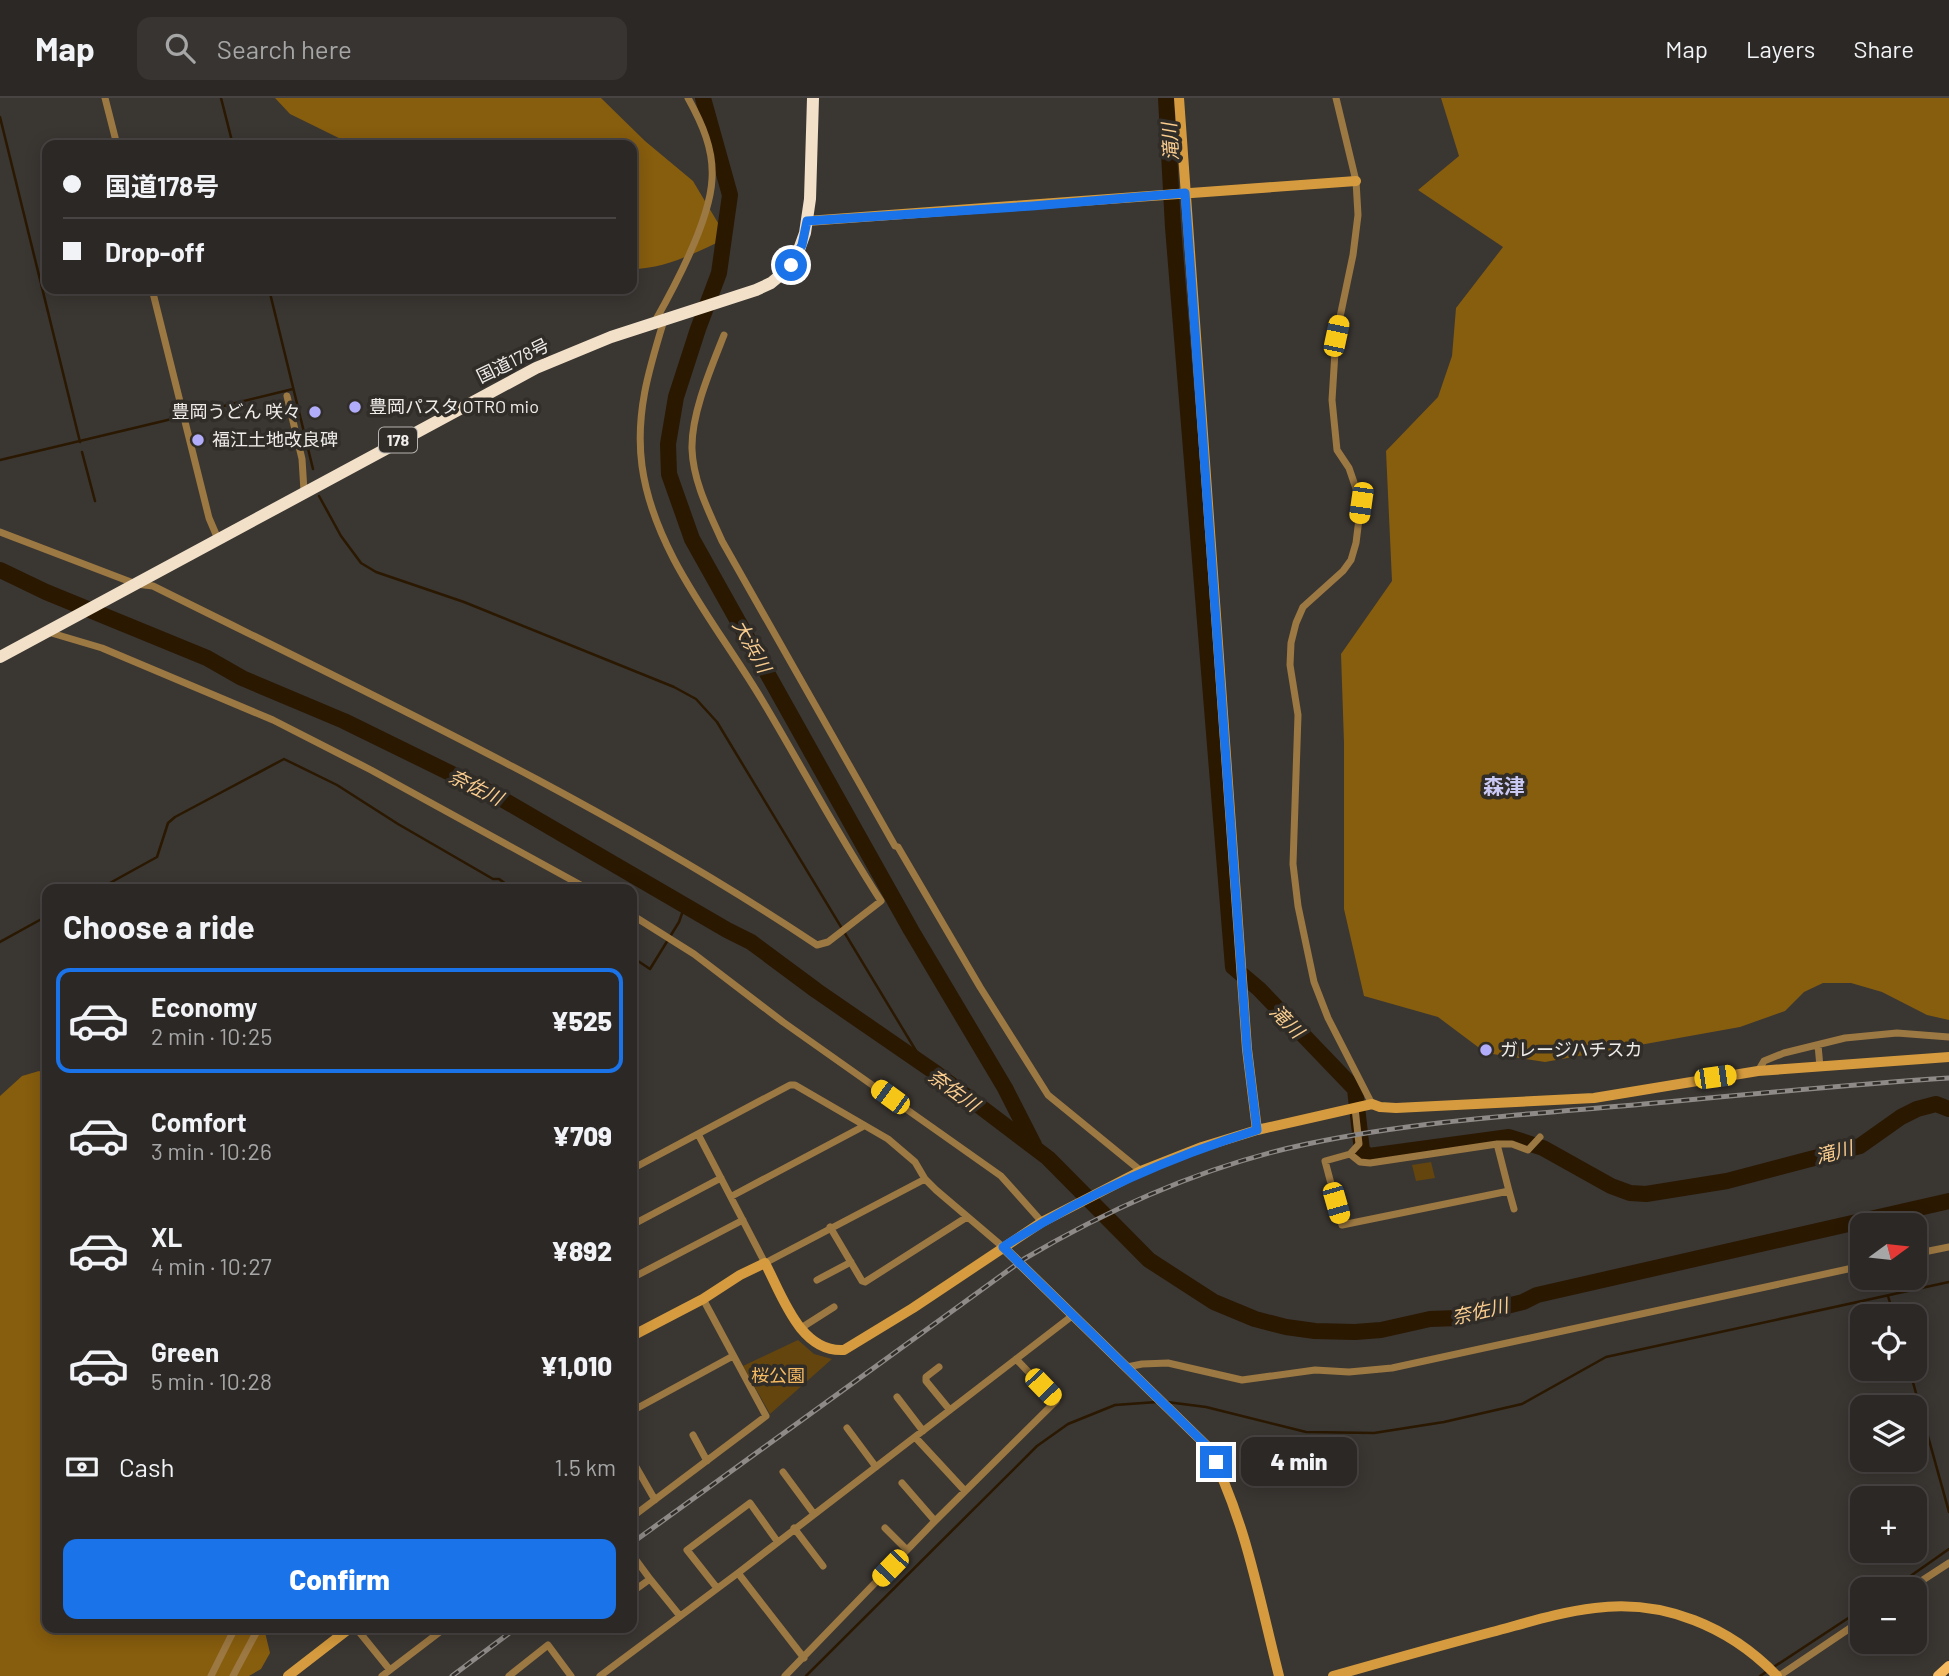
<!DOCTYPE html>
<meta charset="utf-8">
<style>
:root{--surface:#2c2826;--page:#383432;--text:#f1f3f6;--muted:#a6a6a7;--line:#484443;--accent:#1a73e8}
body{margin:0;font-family:Barlow,"Noto Sans JP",sans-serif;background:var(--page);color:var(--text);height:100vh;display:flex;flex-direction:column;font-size:26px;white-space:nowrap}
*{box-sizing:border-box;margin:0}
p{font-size:23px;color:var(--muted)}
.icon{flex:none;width:38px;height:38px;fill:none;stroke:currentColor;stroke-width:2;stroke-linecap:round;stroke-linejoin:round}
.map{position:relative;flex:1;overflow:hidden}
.sheet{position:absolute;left:42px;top:786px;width:595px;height:749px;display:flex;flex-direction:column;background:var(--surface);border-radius:14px;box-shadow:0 4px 18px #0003,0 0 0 2px var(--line)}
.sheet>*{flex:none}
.banner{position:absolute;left:42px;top:42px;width:595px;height:154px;border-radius:14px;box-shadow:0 4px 18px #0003,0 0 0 2px var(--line);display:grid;align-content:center;height:154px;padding:0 21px;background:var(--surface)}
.needle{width:46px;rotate:75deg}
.buttons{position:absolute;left:1850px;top:1115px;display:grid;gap:14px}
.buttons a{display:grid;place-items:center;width:77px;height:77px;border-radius:14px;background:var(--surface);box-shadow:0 4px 18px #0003,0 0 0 2px var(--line);font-size:35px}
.end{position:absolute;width:32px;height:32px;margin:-16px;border:9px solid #1a73e8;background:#fff;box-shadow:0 0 0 4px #fff}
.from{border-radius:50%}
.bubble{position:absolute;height:49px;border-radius:14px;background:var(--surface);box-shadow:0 4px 18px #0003,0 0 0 2px var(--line);font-size:23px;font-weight:800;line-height:49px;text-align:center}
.car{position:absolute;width:21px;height:42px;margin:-21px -10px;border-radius:9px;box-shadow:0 0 5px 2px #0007;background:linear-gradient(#f5c518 24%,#345 0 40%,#f5c518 0 76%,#345 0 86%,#f5c518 0)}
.banner b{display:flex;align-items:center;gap:24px;height:66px;font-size:26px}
.banner b+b{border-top:2px solid var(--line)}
.banner i{width:18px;height:18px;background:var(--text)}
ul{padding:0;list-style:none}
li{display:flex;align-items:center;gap:21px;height:105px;margin:0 14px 10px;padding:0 7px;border:4px solid transparent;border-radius:14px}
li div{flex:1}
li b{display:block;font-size:26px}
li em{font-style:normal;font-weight:800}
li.current{border-color:var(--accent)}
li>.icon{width:63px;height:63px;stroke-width:1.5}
h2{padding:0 21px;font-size:32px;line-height:84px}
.pay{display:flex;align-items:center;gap:18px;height:77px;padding:0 21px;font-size:26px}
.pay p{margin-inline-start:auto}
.button{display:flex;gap:14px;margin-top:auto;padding:14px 21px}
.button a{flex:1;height:80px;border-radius:14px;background:var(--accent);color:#fff;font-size:28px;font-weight:800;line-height:80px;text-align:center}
header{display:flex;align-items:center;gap:42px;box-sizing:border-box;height:98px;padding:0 35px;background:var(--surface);border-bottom:2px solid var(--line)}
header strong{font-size:33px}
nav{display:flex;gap:38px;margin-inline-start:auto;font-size:24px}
.search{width:490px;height:63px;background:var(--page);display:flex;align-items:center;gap:18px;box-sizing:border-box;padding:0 24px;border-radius:14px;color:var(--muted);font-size:26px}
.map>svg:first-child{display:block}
.green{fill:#64450e}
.forest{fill:#875d0e}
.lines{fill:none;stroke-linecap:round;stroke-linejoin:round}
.stream{stroke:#2a1800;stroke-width:2.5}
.river{stroke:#2a1800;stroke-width:16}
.street{stroke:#9c7842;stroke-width:7}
.secondary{stroke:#d59b3e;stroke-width:10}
.primary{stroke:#f6ba60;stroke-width:10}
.highway{stroke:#f2e0c8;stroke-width:12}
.rail-casing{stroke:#8e8a87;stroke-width:5}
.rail{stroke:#302c28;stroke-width:2.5;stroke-dasharray:8;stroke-linecap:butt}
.route{stroke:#1a73e8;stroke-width:9}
.poi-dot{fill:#b1adfa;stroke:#302c28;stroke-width:2.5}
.labels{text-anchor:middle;stroke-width:7;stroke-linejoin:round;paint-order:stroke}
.shield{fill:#302c28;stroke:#b6b3b0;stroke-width:2}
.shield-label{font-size:16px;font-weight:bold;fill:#efedea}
.street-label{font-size:18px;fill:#efedea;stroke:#302c28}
.poi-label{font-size:18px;fill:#efedea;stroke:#302c28;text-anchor:start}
.park-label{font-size:18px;fill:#f5ba61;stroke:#302c28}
.water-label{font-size:19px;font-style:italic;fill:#facd8e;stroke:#302c28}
.quarter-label{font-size:21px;font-weight:bold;fill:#c9c9f4;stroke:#302c28}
</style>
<header>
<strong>Map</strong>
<div class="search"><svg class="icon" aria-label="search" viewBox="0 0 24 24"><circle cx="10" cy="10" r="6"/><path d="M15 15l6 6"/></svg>Search here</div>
<nav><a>Map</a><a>Layers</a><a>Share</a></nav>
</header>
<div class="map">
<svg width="1949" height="1578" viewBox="0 0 1949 1578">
<rect width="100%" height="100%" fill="#3a3632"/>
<path class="green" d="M1431,1064L1435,1080L1416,1083L1412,1067Z
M798,1242L814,1256L832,1261L770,1316L743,1268Z"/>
<path class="forest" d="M275,0H601L645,43L693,83L727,140C697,154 665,171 632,171V47H353L290,16Z
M1441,0H1949V922L1927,917L1882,894L1851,885H1823L1804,894L1785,913L1740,929L1545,964L1486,955L1438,919L1364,898L1344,811V645L1341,556L1392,483L1386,353L1438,299L1452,258L1456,210L1503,149L1418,92L1459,58Z
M39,973L47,977V1142L42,1162L47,1198V1530H264L270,1555L261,1571L249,1578H0V998L22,978Z"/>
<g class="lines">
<path class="stream" d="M221,0L233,47
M0,19L80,344
M269,191L313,371
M191,316L293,291
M82,354L95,403
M0,362L176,320
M319,398L341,438L361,465L376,474L464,504L674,589L696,601L717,624L924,966
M99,791L157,759L168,725L175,719L284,661L337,687L398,726L493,781H499L513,791
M0,844L47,818
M632,859L650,871L679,824L685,807
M1888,1198L1894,1218
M1909,1270L1949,1414
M1167,1304L1206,1309L1306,1334L1374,1335L1444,1324L1522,1306L1606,1259L1949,1184
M1892,1491L1949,1451
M806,1578L1037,1348L1068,1326L1115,1307L1157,1304
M1760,1578L1862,1511"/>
<path class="river" d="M703,0L730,97L719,175L698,231L676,299L668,346L669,376L692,441L911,832L1005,990L1034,1047
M1166,0L1173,129L1233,869L1259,891L1355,991L1362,1053L1369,1058L1509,1039L1543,1050L1611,1088L1630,1095L1646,1096L1727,1083L1860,1048L1901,1019L1917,1011L1936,1006L1949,1011
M0,472L46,494L207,560L242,580L344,623L495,697L727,832L751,844L817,893L936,975L1048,1060L1149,1162L1214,1204L1255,1221L1286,1229L1315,1233L1355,1234L1381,1232L1430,1221L1458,1220L1523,1204L1537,1197L1949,1103"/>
<path class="street" d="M105,0L117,47
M1336,0L1356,83L1358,117L1353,157L1336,238L1332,302L1337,352L1349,370L1361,405L1356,445L1351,462L1343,473L1303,509L1296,525L1291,545L1290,567L1298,617L1293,766L1298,808L1314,884L1328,920L1372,1006
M152,191L209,420L218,441
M654,225C675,188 710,123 712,81C714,52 702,25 688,0
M724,237C711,270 691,316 692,351C693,383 709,414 722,443L895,748L898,749L980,889L1048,997L1141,1073
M287,298L302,361L304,393
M0,434L136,486L153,488C378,600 607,707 817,847L828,844L881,803C838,737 802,669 762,602C718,528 654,455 642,368C635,316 649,271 664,222
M48,534L102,550L273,622L371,672L588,791
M632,817L694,856L783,924L1001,1078L1042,1124
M1818,947L1820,969
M1758,973L1764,963L1784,955L1845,940L1897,935L1949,939
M1355,1010L1359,1046L1350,1056L1325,1063L1342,1127L1509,1093L1497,1046
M698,1036L765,1165L925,1081
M1350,1056L1360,1064L1370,1065L1497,1046H1512L1528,1052L1540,1039
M632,1071L790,987H795L888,1041L915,1064L925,1081L936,1092L1003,1149
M1509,1093L1514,1111
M732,1098L864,1028
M632,1127L721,1080
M830,1129L862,1183L865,1184L967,1119
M1914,1156L1949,1149
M632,1180L743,1122
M817,1182L851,1164
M801,1230L834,1209
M939,1269L926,1279V1283L949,1311
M1127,1269L1142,1266L1168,1265L1242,1282L1315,1272L1349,1274L1392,1270L1862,1168
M897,1299L923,1333
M632,1313L733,1258
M847,1330L876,1369
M693,1337L707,1363
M915,1339L965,1393
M632,1362L655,1402
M783,1374L814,1416
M902,1385L935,1423
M632,1419L766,1318L703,1201
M794,1430L823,1468
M885,1430L907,1452
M636,1462L650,1481
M738,1475L804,1560
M717,1490L687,1452L750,1405L777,1443
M1909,1491L1949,1465
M632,1494L650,1481L680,1518
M356,1530L390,1572
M211,1578L235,1530
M233,1578L257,1533L262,1530
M382,1578L445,1530
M509,1578L548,1547L571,1578
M600,1578L738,1475L1072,1218
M785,1578L935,1423L1056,1303L1016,1261
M1779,1578L1862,1522"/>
<path class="secondary" d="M1179,0L1247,951L1257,1032
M807,123L1356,83
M1003,1149L1207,1348C1245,1419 1259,1500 1279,1578
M632,1238L703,1201L740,1177L765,1165C782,1197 800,1255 844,1252L913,1210L1042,1124L1141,1073L1202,1049L1257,1032L1372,1006L1380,1009L1396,1010L1594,1000L1758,973L1949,959
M288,1578L350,1530
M1333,1578C1386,1563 1439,1548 1492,1534C1526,1525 1560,1514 1595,1510C1664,1501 1730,1529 1777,1578"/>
<path class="primary" d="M1938,1578L1949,1568"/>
<path class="highway" d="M0,559L536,270L611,239L756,192L771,185L783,175L797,157L805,135L810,101L813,0"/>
<g class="rail-casing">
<path id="rail" d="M632,1445L1024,1161C1112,1109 1207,1067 1307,1046C1411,1024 1517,1017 1622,1008C1731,998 1840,987 1949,980
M452,1578L516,1530"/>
</g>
<use href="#rail" class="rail"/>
</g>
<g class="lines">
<path class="route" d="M791,167L802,147L807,123L1032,108L1185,95L1247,951L1257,1032C1167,1060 1082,1098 1003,1149L1207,1348L1216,1364"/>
</g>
<g class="poi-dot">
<circle cx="355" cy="309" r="7"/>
<circle cx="315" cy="314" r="7"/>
<circle cx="198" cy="342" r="7"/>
<circle cx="1486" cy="952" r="7"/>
</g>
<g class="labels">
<rect class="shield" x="379" y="329.5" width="38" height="25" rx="5"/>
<g class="shield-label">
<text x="398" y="348">178</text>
</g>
<g class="street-label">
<text transform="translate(513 263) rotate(-26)" y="6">国道178号</text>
</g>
<g class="poi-label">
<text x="369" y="315">豊岡パスタ OTRO mio</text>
<text x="301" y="320" text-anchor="end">豊岡うどん 咲々</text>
<text x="212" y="348">福江土地改良碑</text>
<text x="1500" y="958">ガレージハチスカ</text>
</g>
<g class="park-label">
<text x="778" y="1284">桜公園</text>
</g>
<g class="water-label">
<text transform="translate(1170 44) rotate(-94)" y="7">滝川</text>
<text transform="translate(752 548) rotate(61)" y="7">大浜川</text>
<text transform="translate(476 689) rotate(26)" y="7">奈佐川</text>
<text transform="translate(1287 923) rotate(45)" y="7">滝川</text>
<text transform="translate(954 992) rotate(36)" y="7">奈佐川</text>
<text transform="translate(1834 1054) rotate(-15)" y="7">滝川</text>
<text transform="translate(1480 1213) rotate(-13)" y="7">奈佐川</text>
</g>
<g class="quarter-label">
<text x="1504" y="696">森津</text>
</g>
</g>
</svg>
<div class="buttons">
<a><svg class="needle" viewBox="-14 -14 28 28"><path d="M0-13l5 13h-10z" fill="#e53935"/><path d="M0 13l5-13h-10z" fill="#a6a6a7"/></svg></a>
<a><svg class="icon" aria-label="locate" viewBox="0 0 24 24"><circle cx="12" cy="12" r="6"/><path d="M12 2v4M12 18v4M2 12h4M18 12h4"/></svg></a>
<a><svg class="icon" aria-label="layers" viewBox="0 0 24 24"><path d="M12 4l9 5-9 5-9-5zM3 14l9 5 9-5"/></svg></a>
<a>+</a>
<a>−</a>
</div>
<i class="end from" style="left:791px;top:167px"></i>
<i class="end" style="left:1216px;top:1364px"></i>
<div class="bubble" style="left:1241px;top:1339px;width:116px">4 min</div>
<i class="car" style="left:1336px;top:238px;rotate:12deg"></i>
<i class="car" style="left:1361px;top:405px;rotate:188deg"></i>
<i class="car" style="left:1715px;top:979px;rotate:82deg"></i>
<i class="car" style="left:890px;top:999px;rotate:306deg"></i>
<i class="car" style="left:1336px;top:1105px;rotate:164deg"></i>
<i class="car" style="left:1043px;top:1289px;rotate:136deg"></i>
<i class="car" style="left:890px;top:1470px;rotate:224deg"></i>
<div class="banner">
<b><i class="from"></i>国道178号</b>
<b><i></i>Drop-off</b>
</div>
<section class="sheet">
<h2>Choose a ride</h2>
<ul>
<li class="current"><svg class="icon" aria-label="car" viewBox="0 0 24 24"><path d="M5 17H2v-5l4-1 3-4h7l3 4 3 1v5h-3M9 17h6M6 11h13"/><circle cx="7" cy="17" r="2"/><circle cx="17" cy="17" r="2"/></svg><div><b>Economy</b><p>2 min · 10:25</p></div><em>¥525</em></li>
<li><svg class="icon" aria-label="car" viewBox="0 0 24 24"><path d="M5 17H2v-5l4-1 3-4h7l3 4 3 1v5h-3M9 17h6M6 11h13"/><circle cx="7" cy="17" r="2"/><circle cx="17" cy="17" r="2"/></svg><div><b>Comfort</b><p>3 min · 10:26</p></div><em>¥709</em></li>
<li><svg class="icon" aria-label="car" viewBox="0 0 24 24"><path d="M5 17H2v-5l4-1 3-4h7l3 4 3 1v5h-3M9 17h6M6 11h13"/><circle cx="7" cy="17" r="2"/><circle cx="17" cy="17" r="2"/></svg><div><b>XL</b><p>4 min · 10:27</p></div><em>¥892</em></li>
<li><svg class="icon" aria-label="car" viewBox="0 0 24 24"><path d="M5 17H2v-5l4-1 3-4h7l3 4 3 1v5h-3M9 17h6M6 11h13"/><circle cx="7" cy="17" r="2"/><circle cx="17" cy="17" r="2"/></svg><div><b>Green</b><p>5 min · 10:28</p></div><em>¥1,010</em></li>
</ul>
<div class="pay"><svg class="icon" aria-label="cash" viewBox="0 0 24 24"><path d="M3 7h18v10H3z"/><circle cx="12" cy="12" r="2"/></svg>Cash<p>1.5 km</p></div>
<div class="button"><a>Confirm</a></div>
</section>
</div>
